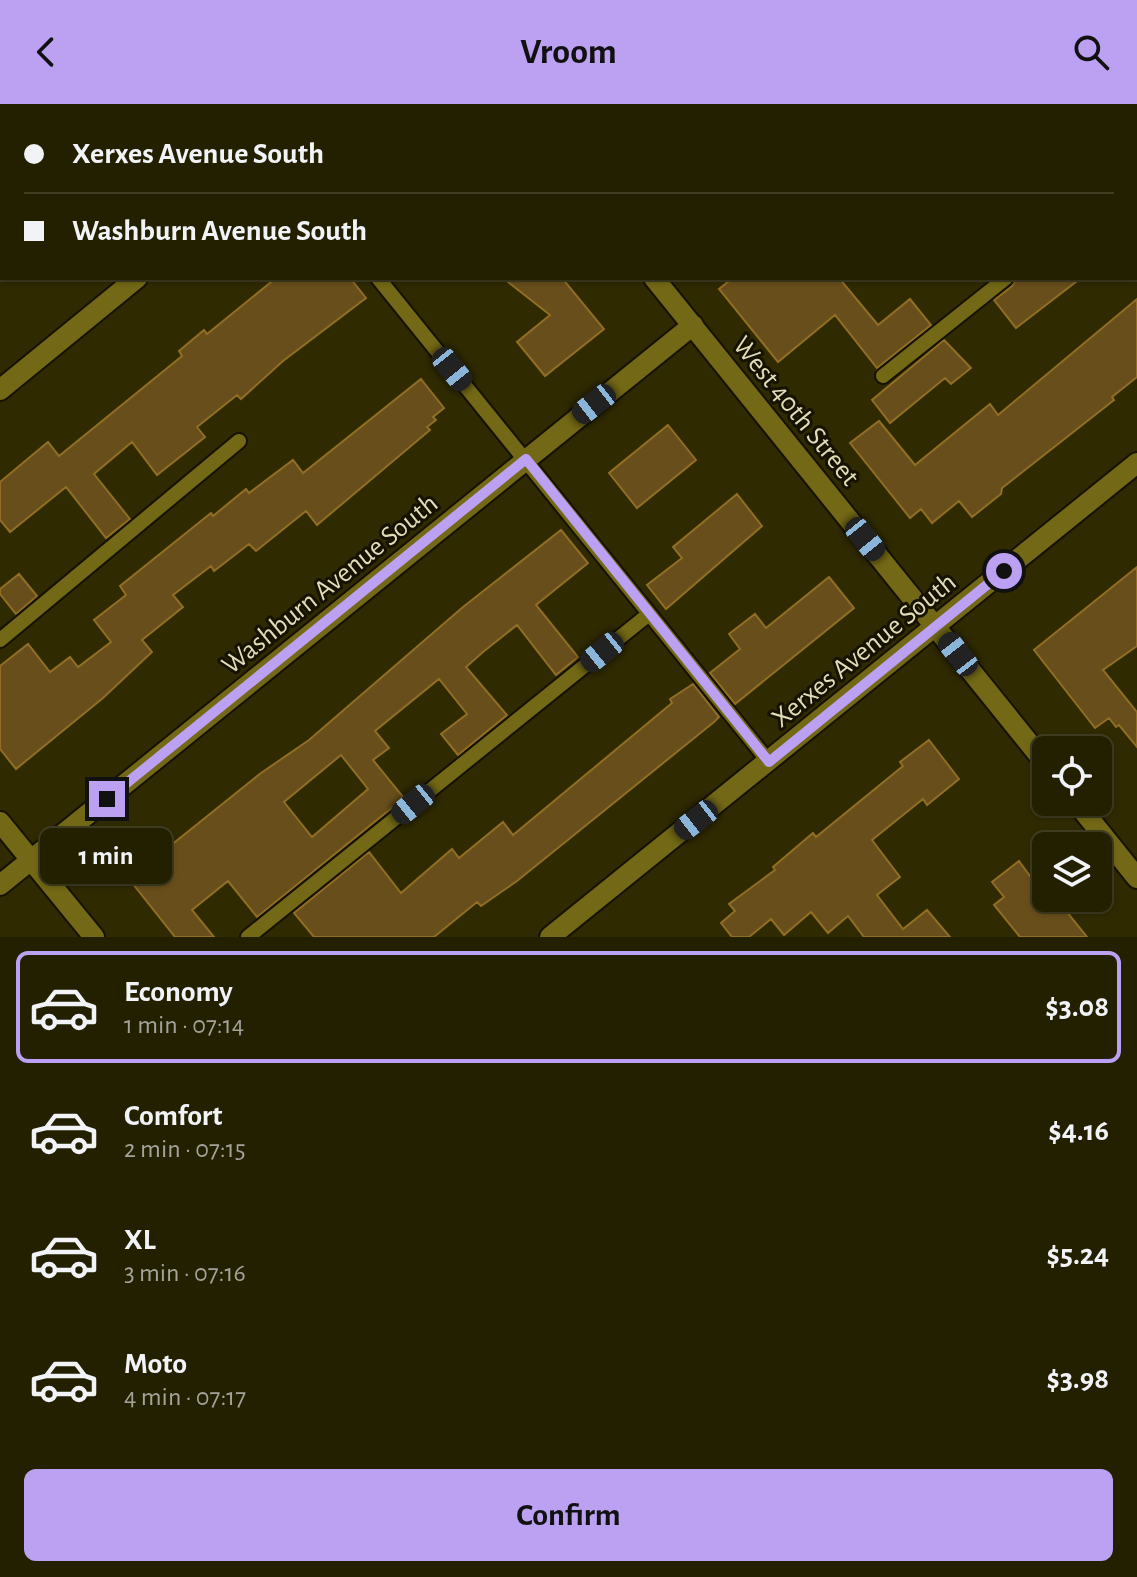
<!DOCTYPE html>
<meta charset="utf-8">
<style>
:root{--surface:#232000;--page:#2f2d0f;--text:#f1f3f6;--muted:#a3a399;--line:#403e22;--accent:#bca0f2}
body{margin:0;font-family:"Alegreya Sans",sans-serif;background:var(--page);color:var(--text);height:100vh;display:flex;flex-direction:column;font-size:30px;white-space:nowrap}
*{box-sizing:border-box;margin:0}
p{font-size:26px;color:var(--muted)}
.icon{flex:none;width:44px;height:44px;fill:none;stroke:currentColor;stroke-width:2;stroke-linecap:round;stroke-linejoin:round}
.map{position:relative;height:833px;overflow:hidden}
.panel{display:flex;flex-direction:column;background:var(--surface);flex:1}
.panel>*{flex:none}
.top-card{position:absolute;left:0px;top:0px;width:1138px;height:176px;box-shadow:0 2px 6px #0004,0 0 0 2px var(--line);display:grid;align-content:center;height:176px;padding:0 24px;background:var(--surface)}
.tools{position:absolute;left:1032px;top:632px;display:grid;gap:16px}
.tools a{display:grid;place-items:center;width:80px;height:80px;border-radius:12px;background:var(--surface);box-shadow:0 2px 6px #0004,0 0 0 2px var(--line);font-size:40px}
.end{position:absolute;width:36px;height:36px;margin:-18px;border:10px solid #bca0f2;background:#111;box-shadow:0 0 0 4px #111}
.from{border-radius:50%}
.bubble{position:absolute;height:56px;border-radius:12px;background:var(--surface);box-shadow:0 2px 6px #0004,0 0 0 2px var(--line);font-size:26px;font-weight:700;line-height:56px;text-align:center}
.car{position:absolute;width:24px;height:48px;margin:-24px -12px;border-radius:10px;box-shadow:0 0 6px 2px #0007;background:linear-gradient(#222 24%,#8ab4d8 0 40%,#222 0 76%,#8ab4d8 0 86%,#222 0)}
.top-card b{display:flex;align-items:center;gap:28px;height:76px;font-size:30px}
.top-card b+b{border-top:2px solid var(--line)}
.top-card i{width:20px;height:20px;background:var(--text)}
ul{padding:14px 0 0;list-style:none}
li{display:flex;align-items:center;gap:24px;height:112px;margin:0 16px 12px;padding:0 8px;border:4px solid transparent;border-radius:12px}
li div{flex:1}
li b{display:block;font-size:30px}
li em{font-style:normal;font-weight:700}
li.on{border-color:var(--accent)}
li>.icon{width:72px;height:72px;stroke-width:1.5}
.button{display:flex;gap:16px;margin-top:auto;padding:16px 24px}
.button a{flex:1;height:92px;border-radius:12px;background:var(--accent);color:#111;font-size:32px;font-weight:700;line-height:92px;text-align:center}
header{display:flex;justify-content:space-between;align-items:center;height:104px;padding:0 24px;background:var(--accent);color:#111;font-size:36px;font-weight:700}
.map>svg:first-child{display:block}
.building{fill:#684e1a;stroke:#916e24;stroke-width:2;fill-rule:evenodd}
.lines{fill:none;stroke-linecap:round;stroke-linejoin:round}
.service-casing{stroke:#161200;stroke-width:18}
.minor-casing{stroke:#161200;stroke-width:24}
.tertiary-casing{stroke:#161200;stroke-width:24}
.service{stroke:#726815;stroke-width:14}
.minor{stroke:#726815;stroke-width:20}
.tertiary{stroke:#726815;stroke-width:20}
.route{stroke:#bca0f2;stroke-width:10}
.labels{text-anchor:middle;stroke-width:6;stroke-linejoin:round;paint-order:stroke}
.street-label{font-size:28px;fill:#e0dcb7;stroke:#161200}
</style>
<header><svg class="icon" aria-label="back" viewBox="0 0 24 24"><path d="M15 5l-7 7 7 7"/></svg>Vroom<svg class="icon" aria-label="search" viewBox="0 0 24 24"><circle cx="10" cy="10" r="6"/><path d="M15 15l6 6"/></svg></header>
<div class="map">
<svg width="1137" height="833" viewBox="0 0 1137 833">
<rect width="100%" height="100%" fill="#2f2a00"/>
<path class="building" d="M276,174H350L366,194L283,257L241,295L237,291L197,323L205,333L157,371L132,338L94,370L130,415L106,434L66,383L10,428L0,416V378L48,338L59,352L182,252L179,247L204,226L207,230Z
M503,174H562L604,225L545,272L517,238L550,211Z
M733,174H839L878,221L910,195L931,221L877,264L835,211L778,258L719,185Z
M1016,174H1081L1016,224L994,196L1012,182Z
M1137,195V273L1112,293L1114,296L1002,384L1001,390L972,413L959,397L932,419L921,405L910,414L850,339L879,317L915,361L990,300L998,311Z
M944,236L971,264L951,280L945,274L890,319L872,296Z
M421,275L444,304L433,313L436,316L427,323L430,326L317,421L306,407L256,447L249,440L214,467L211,462L173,491L183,503L142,536L152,548L103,594L16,665L0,645V562L28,540L50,568L70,553L78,563L111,538L94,516L126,491L120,482L211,409L213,412L246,385L249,389L293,356L303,369Z
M668,321L696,356L637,404L609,369Z
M737,390L762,422L666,505L647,481L682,454L673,443Z
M561,426L588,459L536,501L578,553L556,571L517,521L483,548L466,563L507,611L458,651L441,630L467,610L439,575L375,627L389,644L373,656L404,694L257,813L228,777L192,806L214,833H175L129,775L261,669L309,636L463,503ZM341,651L368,685L312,733L284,698Z
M1137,463V542L1103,566L1137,608V643L1119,621L1116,623L1109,614L1095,624L1034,546Z
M19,470L37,492L16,510L0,490V485Z
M829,473L854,504L735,600L710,569L740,545L729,530L755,510L766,524Z
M693,580L719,613L714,618L517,777L481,802L477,798L434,833H314L294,809L369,748L401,789L452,745L459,754L503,718L513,731L672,599L670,595Z
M929,636L959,675L927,701L923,695L872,736L900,773L877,791L903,825L927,806L950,833H864L848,812L828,829L811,808L784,831L771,815L749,833H732L721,819L735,807L729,800L775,766L773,763L813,729L816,733L903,662L900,658Z
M1019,757L1046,794L1054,801L1059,798L1087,833H1020L994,801L1004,793L992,778Z"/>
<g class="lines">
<g class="service-casing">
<path id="service" d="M236,0L238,2
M50,2L53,0
M0,42L2,41
M1136,70L1137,69
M378,174L769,658
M883,272L1006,174
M0,536L239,337
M248,833L649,510"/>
</g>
<g class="minor-casing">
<path id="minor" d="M516,0L518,2
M348,2L351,0
M842,2L844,0
M654,174L1046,660
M0,286L137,174
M1076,698L1137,774
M0,718L94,833
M0,781L693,221"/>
</g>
<g class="tertiary-casing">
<path id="tertiary" d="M550,833L1137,359"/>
</g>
<use href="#service" class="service"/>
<use href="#minor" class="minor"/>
<use href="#tertiary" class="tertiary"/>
</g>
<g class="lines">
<path class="route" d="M107,695L526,355L769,658L1004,467"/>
</g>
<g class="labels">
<g class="street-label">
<text transform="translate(797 306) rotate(51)" y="10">West 40th Street</text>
<text transform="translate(329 479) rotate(-39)" y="10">Washburn Avenue South</text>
<text transform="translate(863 545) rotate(-39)" y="10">Xerxes Avenue South</text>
</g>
</g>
</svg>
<div class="tools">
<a><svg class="icon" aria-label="locate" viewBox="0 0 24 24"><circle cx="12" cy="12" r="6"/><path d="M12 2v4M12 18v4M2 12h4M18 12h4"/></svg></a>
<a><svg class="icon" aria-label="layers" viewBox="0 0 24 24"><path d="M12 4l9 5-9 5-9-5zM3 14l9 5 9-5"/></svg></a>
</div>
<i class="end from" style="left:1004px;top:467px"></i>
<i class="end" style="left:107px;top:695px"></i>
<div class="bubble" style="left:40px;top:724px;width:132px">1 min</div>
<i class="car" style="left:452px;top:265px;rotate:141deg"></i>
<i class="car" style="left:594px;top:300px;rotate:232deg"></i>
<i class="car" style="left:865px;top:435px;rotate:141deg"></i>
<i class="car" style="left:602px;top:548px;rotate:231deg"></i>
<i class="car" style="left:958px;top:550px;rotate:322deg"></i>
<i class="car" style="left:413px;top:700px;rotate:231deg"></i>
<i class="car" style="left:696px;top:716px;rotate:232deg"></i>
<div class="top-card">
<b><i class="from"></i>Xerxes Avenue South</b>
<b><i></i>Washburn Avenue South</b>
</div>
</div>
<section class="panel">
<ul>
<li class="on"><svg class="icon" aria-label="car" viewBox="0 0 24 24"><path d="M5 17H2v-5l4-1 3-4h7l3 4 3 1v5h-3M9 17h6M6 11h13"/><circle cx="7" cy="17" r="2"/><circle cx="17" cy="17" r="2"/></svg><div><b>Economy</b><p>1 min · 07:14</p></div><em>$3.08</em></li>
<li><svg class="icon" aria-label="car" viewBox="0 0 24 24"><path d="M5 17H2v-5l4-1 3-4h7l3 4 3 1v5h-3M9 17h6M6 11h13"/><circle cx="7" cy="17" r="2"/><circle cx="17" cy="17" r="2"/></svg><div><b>Comfort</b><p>2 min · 07:15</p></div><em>$4.16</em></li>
<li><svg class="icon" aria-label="car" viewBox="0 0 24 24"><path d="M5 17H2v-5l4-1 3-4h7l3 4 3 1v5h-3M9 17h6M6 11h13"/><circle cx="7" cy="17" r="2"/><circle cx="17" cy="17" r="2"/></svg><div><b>XL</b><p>3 min · 07:16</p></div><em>$5.24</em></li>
<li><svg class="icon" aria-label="car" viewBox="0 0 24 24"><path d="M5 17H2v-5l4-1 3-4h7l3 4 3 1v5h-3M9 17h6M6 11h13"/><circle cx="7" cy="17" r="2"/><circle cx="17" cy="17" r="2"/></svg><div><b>Moto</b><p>4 min · 07:17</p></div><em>$3.98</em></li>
</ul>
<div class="button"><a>Confirm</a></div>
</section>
